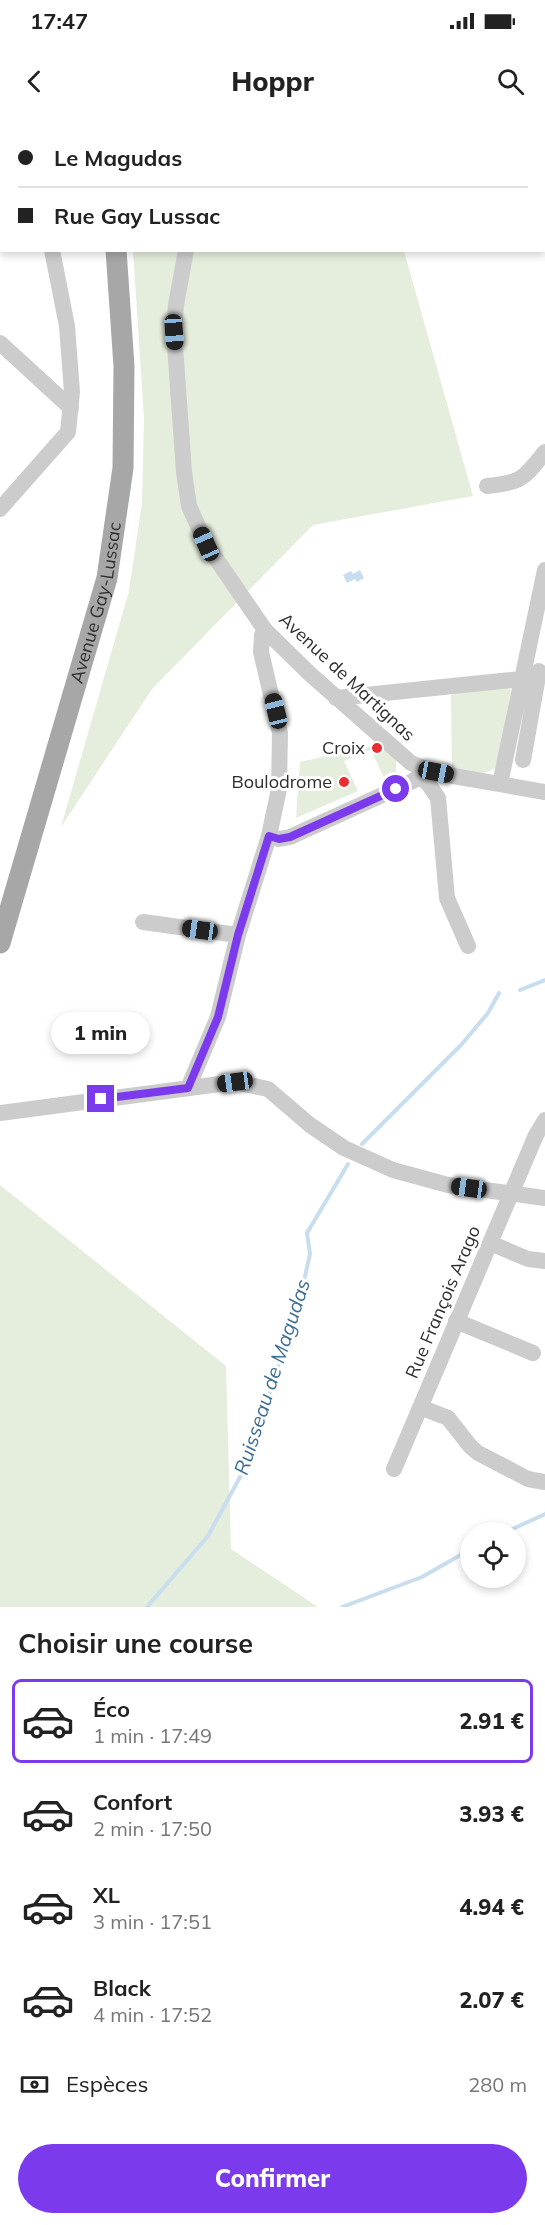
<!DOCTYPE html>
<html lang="fr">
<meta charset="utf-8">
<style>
:root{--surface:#fff;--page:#f2f2f2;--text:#222;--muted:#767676;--line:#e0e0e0;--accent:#7c3aed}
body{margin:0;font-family:Mulish,sans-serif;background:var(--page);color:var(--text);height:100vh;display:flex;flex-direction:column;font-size:22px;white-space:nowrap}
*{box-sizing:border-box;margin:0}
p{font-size:20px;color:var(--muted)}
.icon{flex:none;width:33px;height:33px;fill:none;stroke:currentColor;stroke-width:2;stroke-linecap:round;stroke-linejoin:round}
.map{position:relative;height:1487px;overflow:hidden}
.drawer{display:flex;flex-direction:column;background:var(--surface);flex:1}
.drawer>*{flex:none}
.top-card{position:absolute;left:0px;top:0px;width:546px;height:132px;box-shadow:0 3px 9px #0003;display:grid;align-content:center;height:132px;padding:0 18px;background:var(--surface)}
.tools{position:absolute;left:460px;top:1402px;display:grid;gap:12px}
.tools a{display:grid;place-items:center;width:66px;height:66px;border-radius:50%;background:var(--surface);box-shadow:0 3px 9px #0003;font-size:30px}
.end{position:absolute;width:27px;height:27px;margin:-14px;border:8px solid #7c3aed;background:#fff;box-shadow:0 0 0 3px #fff}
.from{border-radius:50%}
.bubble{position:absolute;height:42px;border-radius:21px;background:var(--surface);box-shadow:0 3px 9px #0003;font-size:20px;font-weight:800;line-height:42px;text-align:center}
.car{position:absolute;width:18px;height:36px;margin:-18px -9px;border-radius:8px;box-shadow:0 0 4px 2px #0007;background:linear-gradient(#222 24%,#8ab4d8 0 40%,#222 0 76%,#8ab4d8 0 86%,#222 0)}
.top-card b{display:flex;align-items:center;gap:21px;height:57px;font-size:22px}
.top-card b+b{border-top:2px solid var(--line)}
.top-card i{width:15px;height:15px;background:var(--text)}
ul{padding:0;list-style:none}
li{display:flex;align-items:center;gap:18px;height:84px;margin:0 12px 9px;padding:0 6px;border:3px solid transparent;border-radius:9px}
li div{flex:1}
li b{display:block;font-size:22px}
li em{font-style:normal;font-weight:800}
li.active{border-color:var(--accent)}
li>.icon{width:54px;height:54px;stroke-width:1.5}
h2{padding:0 18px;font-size:27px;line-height:72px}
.pay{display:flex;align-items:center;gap:15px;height:66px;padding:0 18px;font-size:22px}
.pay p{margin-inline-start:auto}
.primary-button{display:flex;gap:12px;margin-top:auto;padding:12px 18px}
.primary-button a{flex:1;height:69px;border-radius:36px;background:var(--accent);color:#fff;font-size:24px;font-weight:800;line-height:69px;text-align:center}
.status{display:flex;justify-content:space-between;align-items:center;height:42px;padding:0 30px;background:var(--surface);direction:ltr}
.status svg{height:16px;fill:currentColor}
header{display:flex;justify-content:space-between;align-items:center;height:78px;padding:0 18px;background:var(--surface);font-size:27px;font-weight:800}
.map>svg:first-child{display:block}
.green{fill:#e5eddd}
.water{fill:#c8dded}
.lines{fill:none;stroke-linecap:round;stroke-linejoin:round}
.stream{stroke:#c8dded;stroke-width:4}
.minor{stroke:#ccc;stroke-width:16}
.major{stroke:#a7a7a7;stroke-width:21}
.route{stroke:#7c3aed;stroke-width:8}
.poi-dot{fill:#eb2d32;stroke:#fff;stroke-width:2}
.labels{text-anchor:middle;stroke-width:6;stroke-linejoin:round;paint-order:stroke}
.street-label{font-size:18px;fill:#2f2f2f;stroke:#fff}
.poi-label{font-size:18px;fill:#2f2f2f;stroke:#fff;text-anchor:end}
.water-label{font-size:20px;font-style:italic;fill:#3a6d94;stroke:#fff}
</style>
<div class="status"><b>17:47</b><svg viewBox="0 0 49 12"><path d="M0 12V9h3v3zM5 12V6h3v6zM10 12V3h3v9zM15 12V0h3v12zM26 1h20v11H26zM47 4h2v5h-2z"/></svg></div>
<header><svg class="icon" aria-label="back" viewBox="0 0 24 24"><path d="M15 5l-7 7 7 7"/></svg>Hoppr<svg class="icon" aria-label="search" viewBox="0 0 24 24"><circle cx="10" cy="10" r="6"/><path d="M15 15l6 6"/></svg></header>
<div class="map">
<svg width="545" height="1487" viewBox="0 0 545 1487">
<rect width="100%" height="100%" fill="#fff"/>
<path class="green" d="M161,0H545V34L544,2Z
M133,131H404L473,376L313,405L152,569L61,707L129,471L142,383L144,298Z
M509,568L511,570L497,646C485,658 468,651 452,648L451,575L464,570Z
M379,624L396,639V654L385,660L371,630L344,641L358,671L296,698L300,642Z
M0,1065L226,1246L231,1429L318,1487H0Z"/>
<path class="water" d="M360,450L364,458L357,462L355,459L347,463L343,455L351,451L353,454Z"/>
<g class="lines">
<path class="stream" d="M520,870L545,860
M362,1024L461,925L488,893L499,873
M504,1413L545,1394
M147,1487L208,1416L246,1346L300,1179L310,1134L307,1113L348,1044
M342,1487L422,1457L471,1429"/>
<path class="minor" d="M48,0L49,2
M0,10L2,13
M186,130L176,185L174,212L184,352L189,386L206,424L265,510L310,554L411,643L436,653L545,672
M0,223L71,288
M487,366C522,363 524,358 545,332
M0,389L68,312L72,272L67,206L52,130
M336,578L521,559
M523,640L539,551
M418,657L427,662L438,678L447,778L468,826
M500,664L545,450
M269,716L279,719L290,717L413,661L422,654L423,649
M143,802L238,815
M188,968L218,897L238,815L269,716L279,669L280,613L261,532L262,515L265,510
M0,993L235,962L268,969L310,1005L344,1028L393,1050L448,1065L545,1078
M490,1123L528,1139L545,1141
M456,1201L533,1233
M420,1287L448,1298L470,1326L478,1333L528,1359L545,1362
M394,1349L536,1015L545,1000"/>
<g class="major">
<path d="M137,0L139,2"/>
<path d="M76,2L78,0"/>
<path id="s1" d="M0,823L107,458L123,348L124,246L116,130"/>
</g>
</g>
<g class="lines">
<path class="route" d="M101,979L188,968L218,897L238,815L269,716L279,719L290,717L396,669"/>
</g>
<g class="poi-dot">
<circle cx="377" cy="628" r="6"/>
<circle cx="344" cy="662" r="6"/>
</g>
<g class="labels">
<g class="street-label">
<text dy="6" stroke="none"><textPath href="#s1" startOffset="354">Avenue Gay-Lussac</textPath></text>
<text transform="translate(347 557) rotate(43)" y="6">Avenue de Martignas</text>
<text transform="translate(443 1182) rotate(-67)" y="6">Rue François Arago</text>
</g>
<g class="poi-label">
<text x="365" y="634">Croix</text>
<text x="332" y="668">Boulodrome</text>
</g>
<g class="water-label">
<text transform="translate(272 1257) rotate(-72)" y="7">Ruisseau de Magudas</text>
</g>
</g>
</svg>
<div class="tools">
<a><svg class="icon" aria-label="locate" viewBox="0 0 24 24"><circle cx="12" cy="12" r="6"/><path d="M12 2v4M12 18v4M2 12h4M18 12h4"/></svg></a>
</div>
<i class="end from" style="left:396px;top:669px"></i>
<i class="end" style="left:101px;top:979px"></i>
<div class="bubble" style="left:51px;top:892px;width:99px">1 min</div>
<i class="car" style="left:174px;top:212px;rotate:176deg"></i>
<i class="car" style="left:206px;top:424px;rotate:336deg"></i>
<i class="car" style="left:276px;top:591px;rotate:346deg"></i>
<i class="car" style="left:436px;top:652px;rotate:101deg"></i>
<i class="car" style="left:200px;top:810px;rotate:278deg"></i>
<i class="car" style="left:235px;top:962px;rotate:262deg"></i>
<i class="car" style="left:469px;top:1068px;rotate:278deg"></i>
<div class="top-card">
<b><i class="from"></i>Le Magudas</b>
<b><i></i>Rue Gay Lussac</b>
</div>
</div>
<section class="drawer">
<h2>Choisir une course</h2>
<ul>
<li class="active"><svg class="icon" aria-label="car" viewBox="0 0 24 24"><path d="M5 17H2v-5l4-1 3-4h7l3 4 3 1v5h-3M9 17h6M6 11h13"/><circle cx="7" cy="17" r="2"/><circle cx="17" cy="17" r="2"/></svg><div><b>Éco</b><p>1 min · 17:49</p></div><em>2.91 €</em></li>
<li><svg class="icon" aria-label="car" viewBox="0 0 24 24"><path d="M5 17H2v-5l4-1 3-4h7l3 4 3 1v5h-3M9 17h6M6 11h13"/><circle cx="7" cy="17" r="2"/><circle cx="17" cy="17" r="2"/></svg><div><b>Confort</b><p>2 min · 17:50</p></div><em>3.93 €</em></li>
<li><svg class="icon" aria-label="car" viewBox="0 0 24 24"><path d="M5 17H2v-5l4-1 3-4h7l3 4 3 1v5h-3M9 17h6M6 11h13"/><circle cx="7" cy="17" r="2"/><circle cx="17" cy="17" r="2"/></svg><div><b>XL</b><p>3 min · 17:51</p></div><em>4.94 €</em></li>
<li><svg class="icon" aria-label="car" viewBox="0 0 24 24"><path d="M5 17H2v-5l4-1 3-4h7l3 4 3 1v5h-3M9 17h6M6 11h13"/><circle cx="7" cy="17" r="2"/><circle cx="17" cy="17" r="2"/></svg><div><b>Black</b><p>4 min · 17:52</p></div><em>2.07 €</em></li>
</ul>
<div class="pay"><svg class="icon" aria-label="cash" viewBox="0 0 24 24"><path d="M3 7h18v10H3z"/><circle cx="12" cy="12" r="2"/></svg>Espèces<p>280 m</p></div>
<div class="primary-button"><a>Confirmer</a></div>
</section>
